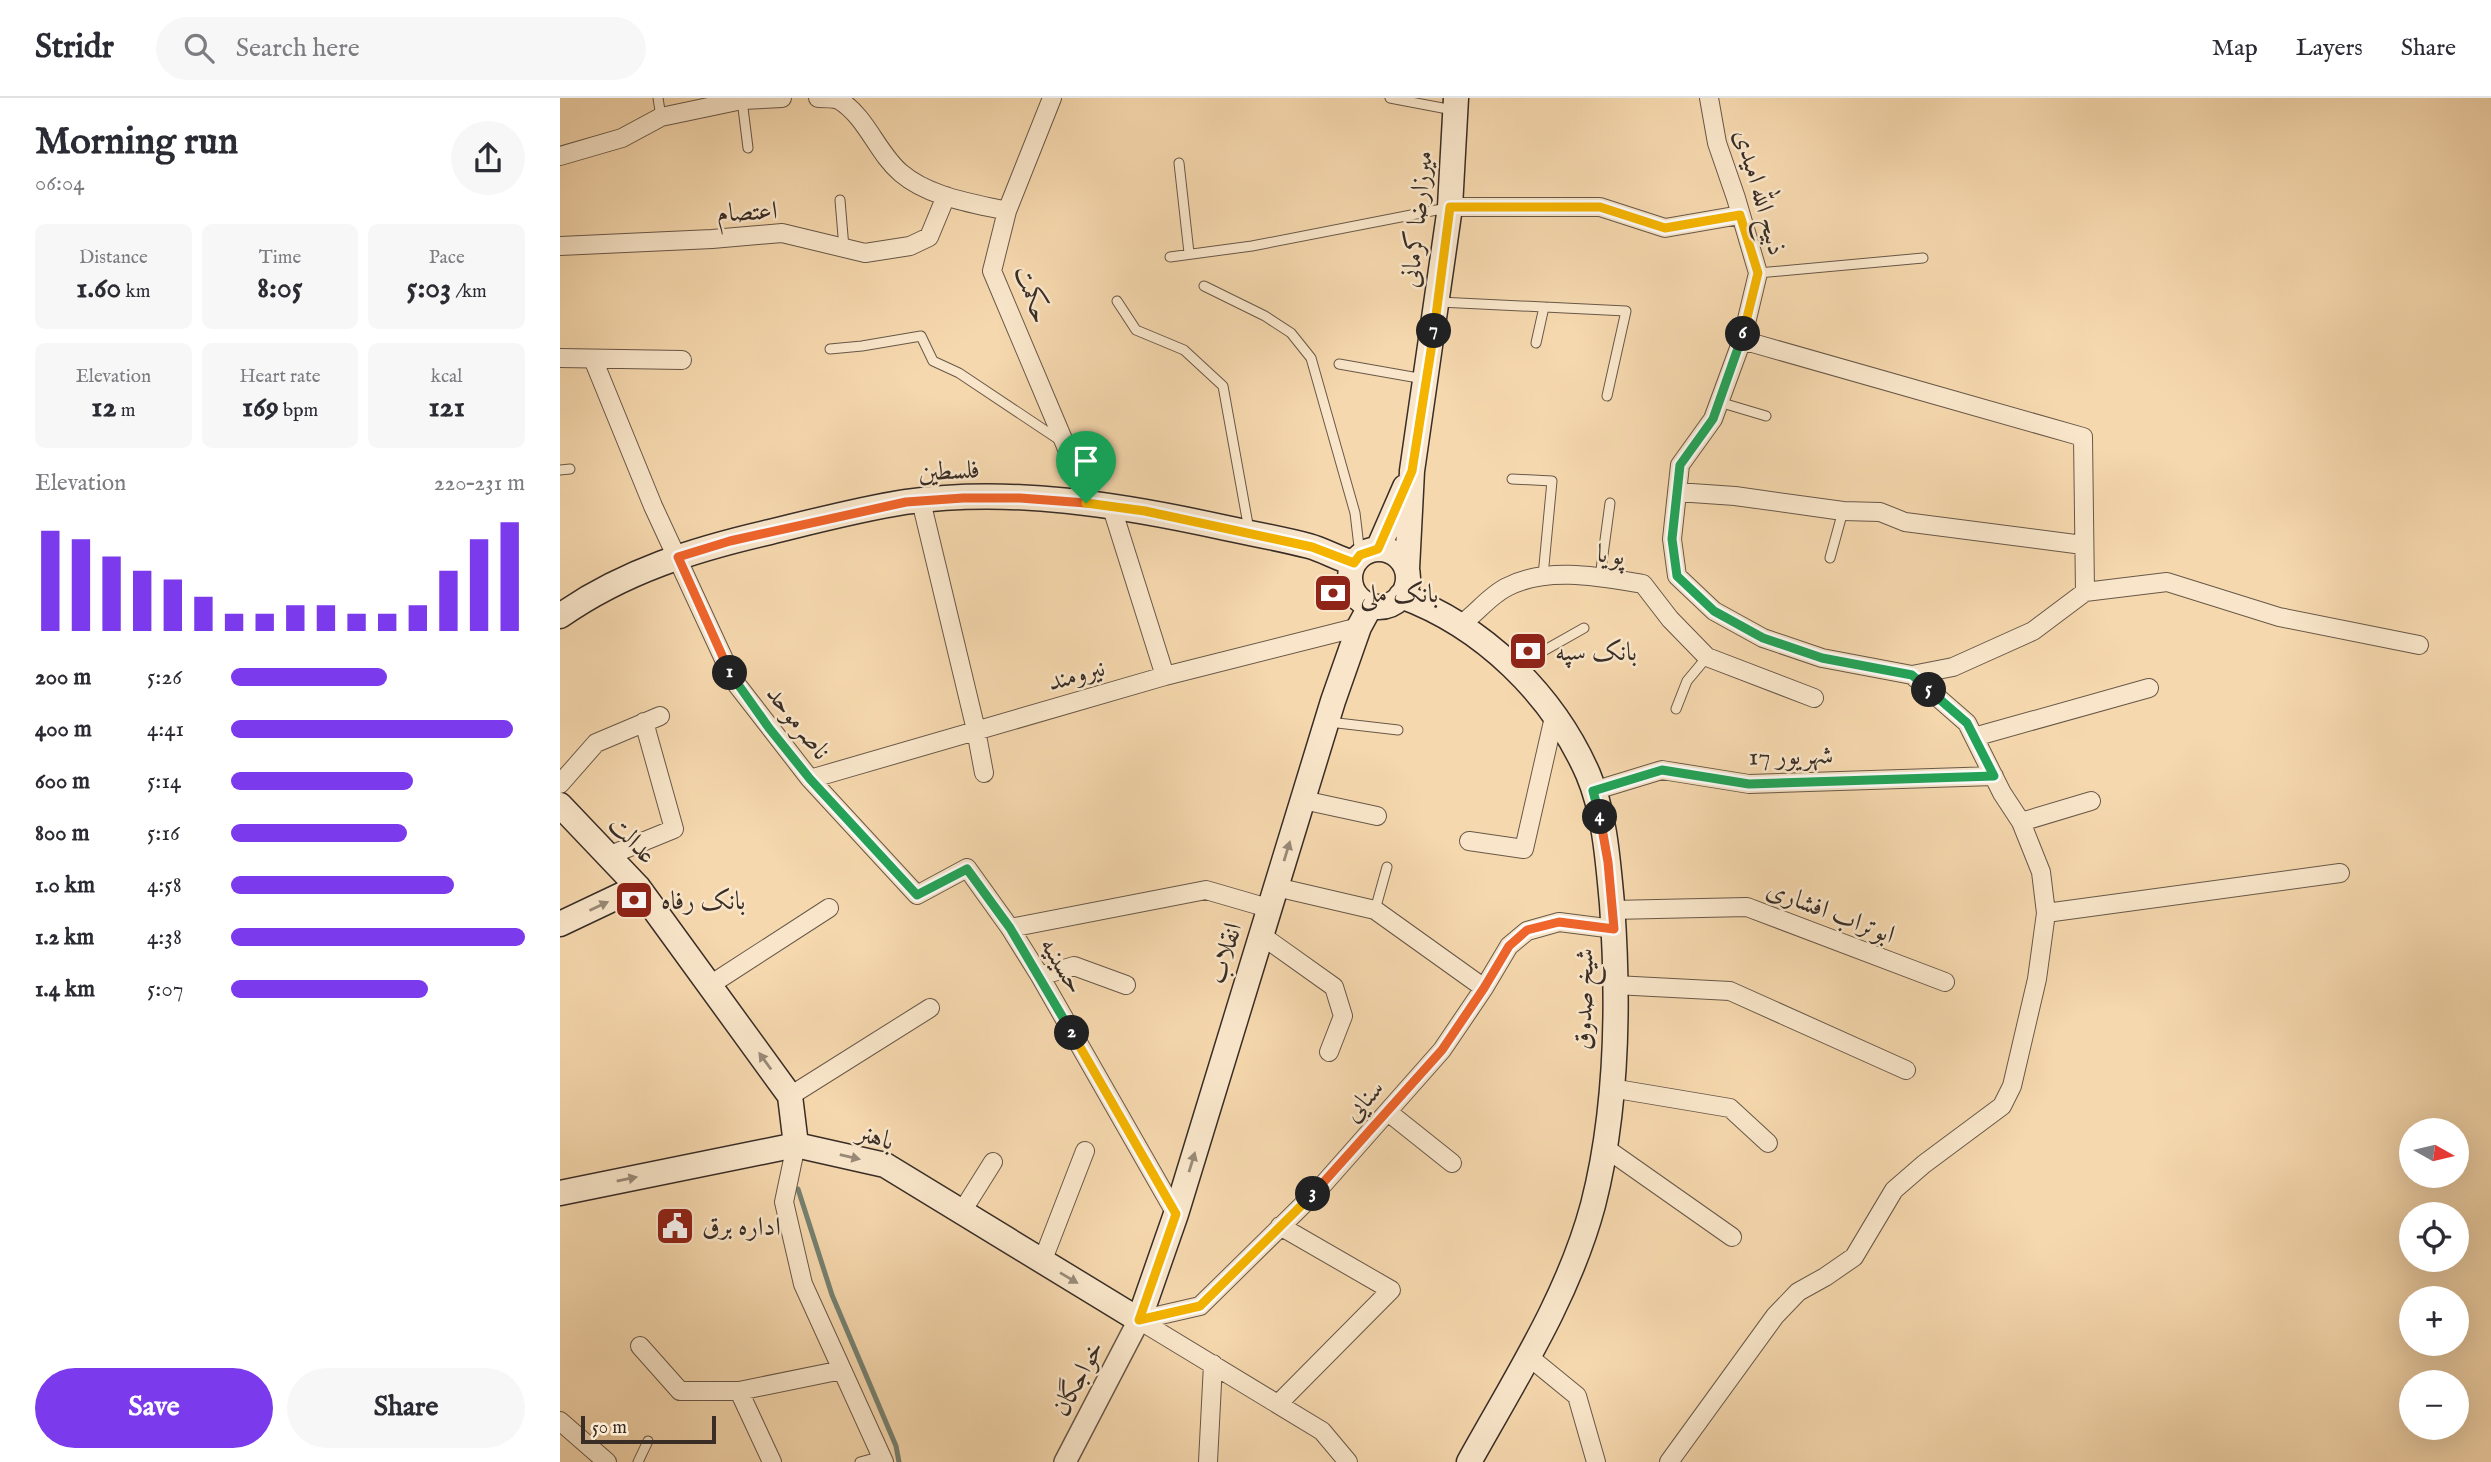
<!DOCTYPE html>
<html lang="en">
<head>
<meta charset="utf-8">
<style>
	body { margin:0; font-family:"IM FELL English",Amiri,serif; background:#f7f7f7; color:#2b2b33; height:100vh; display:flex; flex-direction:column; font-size:26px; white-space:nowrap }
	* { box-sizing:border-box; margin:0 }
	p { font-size:23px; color:#7c7c81 }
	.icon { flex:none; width:38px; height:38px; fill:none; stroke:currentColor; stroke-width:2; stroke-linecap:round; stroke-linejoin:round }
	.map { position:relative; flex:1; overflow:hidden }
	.sheet { display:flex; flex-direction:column; background:#fff; width:560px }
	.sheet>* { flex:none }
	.needle { width:46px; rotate:98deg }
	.fabs { position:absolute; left:1839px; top:1020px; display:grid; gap:14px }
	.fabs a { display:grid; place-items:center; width:70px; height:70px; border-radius:50%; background:#fff; box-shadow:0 7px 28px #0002; font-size:35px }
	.scale { position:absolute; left:21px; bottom:18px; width:135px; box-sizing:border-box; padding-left:7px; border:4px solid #392d26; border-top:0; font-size:19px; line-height:24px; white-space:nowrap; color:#392d26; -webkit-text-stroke:5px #f9e6ca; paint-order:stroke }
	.pin { position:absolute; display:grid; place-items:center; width:60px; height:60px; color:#fff; margin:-72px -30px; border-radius:50% 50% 50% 0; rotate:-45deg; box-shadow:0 0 7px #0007 }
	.pin .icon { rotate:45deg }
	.km { position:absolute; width:35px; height:35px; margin:-18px; border-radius:50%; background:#222; color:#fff; font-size:19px; line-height:35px; text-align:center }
	.round { display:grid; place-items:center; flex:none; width:74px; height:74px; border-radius:37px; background:#f7f7f7 }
	.overview { display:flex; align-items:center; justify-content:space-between; height:119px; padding:0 35px }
	h1 { font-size:38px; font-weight:700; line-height:52px }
	.stats { display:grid; grid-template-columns:repeat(3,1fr); gap:10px; height:119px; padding:7px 35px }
	.stats div { display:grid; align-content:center; border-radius:10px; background:#f7f7f7; text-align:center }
	.stats b { font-size:30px; font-weight:700 }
	.stats small { font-size:19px; font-weight:400 }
	.stats p { font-size:19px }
	.chart { height:196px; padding:14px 35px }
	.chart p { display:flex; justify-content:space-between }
	.chart svg { width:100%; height:126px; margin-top:7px; stroke:#7c3aed; stroke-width:6 }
	.primary-button { display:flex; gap:14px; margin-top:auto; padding:14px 35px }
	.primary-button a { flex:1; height:80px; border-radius:42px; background:#7c3aed; color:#fff; font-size:28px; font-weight:700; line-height:80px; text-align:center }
	.primary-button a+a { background:#f7f7f7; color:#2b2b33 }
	ul { padding:0 35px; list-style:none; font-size:23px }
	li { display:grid; grid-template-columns:112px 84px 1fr; align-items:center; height:52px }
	li i { height:18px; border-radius:9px; background:#7c3aed }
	header { display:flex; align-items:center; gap:42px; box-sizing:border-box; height:98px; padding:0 35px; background:#fff; border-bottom:2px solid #e1e1e2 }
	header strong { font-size:33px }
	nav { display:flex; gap:38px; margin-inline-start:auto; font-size:24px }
	.search { width:490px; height:63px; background:#f7f7f7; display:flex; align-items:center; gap:18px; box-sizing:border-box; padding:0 24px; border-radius:38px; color:#7c7c81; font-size:26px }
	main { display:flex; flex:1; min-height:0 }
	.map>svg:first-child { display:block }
</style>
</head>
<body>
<header>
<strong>Stridr</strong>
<div class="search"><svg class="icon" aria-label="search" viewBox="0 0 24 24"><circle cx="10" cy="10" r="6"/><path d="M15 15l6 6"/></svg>Search here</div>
<nav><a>Map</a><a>Layers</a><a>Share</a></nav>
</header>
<main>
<section class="sheet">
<div class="overview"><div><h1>Morning run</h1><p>06:04</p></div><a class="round"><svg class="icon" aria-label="share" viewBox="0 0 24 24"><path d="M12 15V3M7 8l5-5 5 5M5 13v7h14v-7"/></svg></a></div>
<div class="stats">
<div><p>Distance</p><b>1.60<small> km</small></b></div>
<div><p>Time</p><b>8:05</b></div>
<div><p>Pace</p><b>5:03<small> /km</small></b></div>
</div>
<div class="stats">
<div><p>Elevation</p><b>12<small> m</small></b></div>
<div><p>Heart rate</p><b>169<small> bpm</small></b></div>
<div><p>kcal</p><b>121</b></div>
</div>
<div class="chart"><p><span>Elevation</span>220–231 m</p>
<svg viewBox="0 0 160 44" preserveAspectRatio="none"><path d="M5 44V9M15 44V12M25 44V18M35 44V23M45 44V26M55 44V32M65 44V38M75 44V38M85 44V35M95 44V35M105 44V38M115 44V38M125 44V35M135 44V23M145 44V12M155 44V6"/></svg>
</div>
<ul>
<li><b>200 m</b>5:26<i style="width:53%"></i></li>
<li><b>400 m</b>4:41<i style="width:96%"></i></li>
<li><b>600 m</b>5:14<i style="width:62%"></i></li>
<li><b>800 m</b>5:16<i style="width:60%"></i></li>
<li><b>1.0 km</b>4:58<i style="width:76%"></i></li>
<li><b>1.2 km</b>4:38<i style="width:100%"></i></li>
<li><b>1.4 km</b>5:07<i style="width:67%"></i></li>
</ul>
<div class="primary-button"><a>Save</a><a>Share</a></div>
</section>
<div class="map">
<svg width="1931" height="1364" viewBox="0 0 1931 1364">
	<rect width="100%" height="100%" fill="#f6d8ae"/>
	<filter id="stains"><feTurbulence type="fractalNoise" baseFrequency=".00286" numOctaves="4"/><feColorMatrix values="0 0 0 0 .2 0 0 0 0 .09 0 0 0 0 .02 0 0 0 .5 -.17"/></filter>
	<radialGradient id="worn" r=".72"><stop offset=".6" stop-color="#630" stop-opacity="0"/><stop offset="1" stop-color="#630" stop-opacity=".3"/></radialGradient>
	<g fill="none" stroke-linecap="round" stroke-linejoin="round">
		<!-- stream -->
		<path stroke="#768272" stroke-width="5" d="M238 1091 272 1197 336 1348 339 1364"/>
		<defs>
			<path id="service" d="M98 0 101 19
				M830 0 893 12
				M182 2 188 50
				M619 65 629 155
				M280 102 284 150
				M610 159 692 148 887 110
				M1198 175 1363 160
				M644 188 705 218 731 235 751 260 795 415 800 457
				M557 203 576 232 624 252 663 288 689 432
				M879 204 1066 213 1047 298
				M976 245 984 209
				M270 251 302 248 361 238 373 263 399 275 501 343
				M779 266 864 281
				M1159 304 1206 318
				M0 372 10 371
				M952 381 992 383 983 478
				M1270 460 1283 413
				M1040 479 1050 405
				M955 569 1024 530
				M1116 611 1127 583 1147 559
				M769 624 838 632
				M815 812 827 769
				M78 1364 88 1343
				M300 1364 322 1358"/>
			<path id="minor" d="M258 0C264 0 273 0 279 2 307 19 317 55 341 75 369 99 412 105 447 113
				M492 0 447 113 432 173 505 346 526 405
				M0 58 62 40 101 19 182 2 222 0
				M890 109H1040L1105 130 1180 117
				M0 148 152 141 222 135 305 155 350 148 369 139 386 98
				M1182 242 1523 339 1525 494 1473 533 1393 569 1352 577
				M0 260 122 262
				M33 261 93 408 174 583 250 681 357 797 407 770 450 830 480 878 616 1116
				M1117 394 1175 398 1283 413 1320 414 1345 424 1523 447
				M361 403 416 632 424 675
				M551 407 605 578
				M1525 494 1607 484 1719 519 1859 547
				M900 527C916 516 930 497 947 489 987 468 1041 479 1083 486L1110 521 1147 559 1254 600
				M1414 639 1589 590
				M250 681 605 578 799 529
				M0 686 36 645 100 618
				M1033 693 1102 672 1189 686 1434 678
				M743 702 817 718
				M1461 724 1531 703
				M909 743 964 751 994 619
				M48 758 114 731 84 624
				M716 789 815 812 924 890
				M1052 812 1187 809 1385 884
				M1486 815 1780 775
				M450 830 646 792 708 810
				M701 837 774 889 783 918 769 954
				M480 878 514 868 566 887
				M150 887 269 810
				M1055 887 1170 893 1346 972
				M1051 990 1170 1010 1208 1045
				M230 998 370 910
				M828 1014 892 1065
				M236 1047 224 1104 243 1186 324 1364
				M1044 1049 1172 1139
				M401 1115 433 1064
				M482 1164 525 1053
				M579 1222 640 1208 760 1090 882 952 924 890 949 848 967 833 999 824 1054 831
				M579 1222 762 1333 788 1364
				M80 1248 120 1293H179L282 1272
				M968 1258 1017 1298 1036 1364
				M179 1293 212 1364
				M718 1306 831 1192 720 1128
				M0 1323 47 1364
				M648 1364 653 1266
				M1109 1364 1215 1218 1238 1194 1265 1179 1294 1159 1334 1092 1364 1066 1442 1008 1452 988 1477 881 1486 815 1481 774 1461 724 1442 695 1407 625 1352 577 1262 560 1203 540 1154 513 1117 478 1112 441 1120 367 1153 321 1182 242 1198 175 1176 100 1157 45 1149 0"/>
			<path id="tertiary" d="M505 1364 579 1222"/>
			<path id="secondary" d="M818 451 845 389
				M790 480a29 29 0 1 1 58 0a29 29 0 1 1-58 0Z
				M847 471 852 373 890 109 896 0
				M841 498C923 528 993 596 1028 676 1045 716 1048 764 1052 806 1059 905 1058 1010 1033 1107 1008 1200 955 1281 909 1364
				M0 518C64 473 136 451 210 434 255 423 300 411 345 404 452 389 562 407 666 430 694 436 722 441 749 448 764 452 778 461 794 465
				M0 707 78 789 230 998 236 1047
				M0 826 78 789
				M0 1095 236 1047 325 1067 579 1222 616 1116 773 603 799 529 811 507"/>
		</defs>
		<!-- service casing -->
		<use href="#service" stroke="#685848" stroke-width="11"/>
		<!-- minor casing -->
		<use href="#minor" stroke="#685848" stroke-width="20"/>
		<!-- tertiary casing -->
		<use href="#tertiary" stroke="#685848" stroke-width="24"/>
		<!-- secondary casing -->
		<use href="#secondary" stroke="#392d26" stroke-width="27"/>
		<!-- service -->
		<use href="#service" stroke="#f9e6ca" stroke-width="9"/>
		<!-- minor -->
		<use href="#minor" stroke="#f9e6ca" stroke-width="18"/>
		<!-- tertiary -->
		<use href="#tertiary" stroke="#f9e6ca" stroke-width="21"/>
		<!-- secondary -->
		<use href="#secondary" stroke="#f9e6ca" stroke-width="24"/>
	</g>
	<!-- one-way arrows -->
	<defs><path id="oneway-solid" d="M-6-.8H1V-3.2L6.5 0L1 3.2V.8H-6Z" transform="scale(1.75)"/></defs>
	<g fill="#998a78">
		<use href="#oneway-solid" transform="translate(727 753) rotate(-73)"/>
		<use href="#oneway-solid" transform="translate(39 808) rotate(-25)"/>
		<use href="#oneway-solid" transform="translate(205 963) rotate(-126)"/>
		<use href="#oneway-solid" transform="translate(290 1059) rotate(13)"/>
		<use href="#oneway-solid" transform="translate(632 1064) rotate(-73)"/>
		<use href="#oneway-solid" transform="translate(67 1081) rotate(-11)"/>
		<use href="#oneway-solid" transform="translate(509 1180) rotate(31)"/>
	</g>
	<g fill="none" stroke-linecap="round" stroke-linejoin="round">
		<defs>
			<path id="split-1" d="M170 575 118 459 170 443 346 404 403 400H460L526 405"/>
			<path id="split-2" d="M170 575 209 630 250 681 357 797 407 771 450 830 512 935"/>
			<path id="split-3" d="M512 935 616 1116 579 1222 640 1208 753 1096"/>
			<path id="split-4" d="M753 1096 882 952 924 890 949 848 967 832 999 824 1054 831 1048 764 1040 719"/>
			<path id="split-5" d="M1040 719 1033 693 1102 672 1189 686 1434 678 1407 625 1369 592"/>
			<path id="split-6" d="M1183 236 1153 321 1120 367 1112 441 1117 478 1154 513 1203 540 1262 560 1352 577 1369 592"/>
			<path id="split-7" d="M874 233 890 109H1040L1105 130 1180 117 1198 175 1183 236"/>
			<path id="split-8" d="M526 405 585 413 752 449 794 465 800 457 818 451 852 373 874 233"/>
		</defs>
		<!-- split-1 casing -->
		<use href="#split-1" stroke="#fff" stroke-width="14"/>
		<!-- split-2 casing -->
		<use href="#split-2" stroke="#fff" stroke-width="14"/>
		<!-- split-3 casing -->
		<use href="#split-3" stroke="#fff" stroke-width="14"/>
		<!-- split-4 casing -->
		<use href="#split-4" stroke="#fff" stroke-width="14"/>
		<!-- split-5 casing -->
		<use href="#split-5" stroke="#fff" stroke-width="14"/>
		<!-- split-6 casing -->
		<use href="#split-6" stroke="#fff" stroke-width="14"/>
		<!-- split-7 casing -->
		<use href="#split-7" stroke="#fff" stroke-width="14"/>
		<!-- split-8 casing -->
		<use href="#split-8" stroke="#fff" stroke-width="14"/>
		<!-- split-1 -->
		<use href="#split-1" stroke="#f0652b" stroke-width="9"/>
		<!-- split-2 -->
		<use href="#split-2" stroke="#22a559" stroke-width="9"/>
		<!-- split-3 -->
		<use href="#split-3" stroke="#f5b400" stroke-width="9"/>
		<!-- split-4 -->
		<use href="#split-4" stroke="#f0652b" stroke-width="9"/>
		<!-- split-5 -->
		<use href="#split-5" stroke="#22a559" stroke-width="9"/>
		<!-- split-6 -->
		<use href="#split-6" stroke="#22a559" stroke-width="9"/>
		<!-- split-7 -->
		<use href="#split-7" stroke="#f5b400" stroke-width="9"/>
		<!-- split-8 -->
		<use href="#split-8" stroke="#f5b400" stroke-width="9"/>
	</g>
	<!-- icons -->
	<defs>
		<symbol id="bank-square" viewBox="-11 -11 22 22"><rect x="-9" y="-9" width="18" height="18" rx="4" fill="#8f2418" stroke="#f9e6ca"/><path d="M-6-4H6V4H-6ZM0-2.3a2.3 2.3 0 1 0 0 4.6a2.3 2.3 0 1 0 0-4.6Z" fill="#fff"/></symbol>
		<symbol id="civic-square" viewBox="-11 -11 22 22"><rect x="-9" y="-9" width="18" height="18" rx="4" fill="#8f2418" stroke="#f9e6ca"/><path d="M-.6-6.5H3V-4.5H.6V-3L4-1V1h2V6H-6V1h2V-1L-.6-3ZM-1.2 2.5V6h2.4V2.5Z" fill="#fff"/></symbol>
	</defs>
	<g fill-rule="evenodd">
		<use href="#bank-square" x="751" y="473" width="44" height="44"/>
		<use href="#bank-square" x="946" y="531" width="44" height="44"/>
		<use href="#bank-square" x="52" y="780" width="44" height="44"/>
		<use href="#civic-square" x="93" y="1106" width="44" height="44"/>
	</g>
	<g text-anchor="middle" stroke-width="5" stroke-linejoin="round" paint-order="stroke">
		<!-- street labels -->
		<g font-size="26" fill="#392d26" stroke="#f9e6ca">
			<text transform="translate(1201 94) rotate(74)" y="9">ذبیح الله امیدی</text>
			<text transform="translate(187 113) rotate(-3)" y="9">اعتصام</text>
			<text transform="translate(856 121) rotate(-84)" y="9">میرزارضا کرمانی</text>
			<text transform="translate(473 196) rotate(71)" y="9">حکمت</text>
			<text transform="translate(389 372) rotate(-3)" y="9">فلسطین</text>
			<text transform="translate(1051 456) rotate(6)" y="9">پویا</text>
			<text transform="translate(516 576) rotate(-16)" y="9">نیرومند</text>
			<text transform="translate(239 624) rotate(52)" y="9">ناصرموحد</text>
			<text transform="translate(1231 657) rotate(-1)" y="9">17 شهریور</text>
			<text transform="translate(73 741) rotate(46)" y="9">عدالت</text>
			<text transform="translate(1271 813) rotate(21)" y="9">ابوتراب افشاری</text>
			<text transform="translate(664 855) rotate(-73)" y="9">انقلاب</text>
			<text transform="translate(503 867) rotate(59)" y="9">حسینیه</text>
			<text transform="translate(1023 901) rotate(-89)" y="9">شیخ صدوق</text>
			<text transform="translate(803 1002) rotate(-48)" y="9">سنایی</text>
			<text transform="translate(316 1038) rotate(17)" y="9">باهنر</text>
			<text transform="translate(517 1280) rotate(-62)" y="9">خواجگان</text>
		</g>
		<!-- poi labels -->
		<g font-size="26" fill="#392d26" stroke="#f9e6ca" text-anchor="start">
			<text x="800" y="504">بانک ملی</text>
			<text x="995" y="562">بانک سپه</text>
			<text x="101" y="811">بانک رفاه</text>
			<text x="142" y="1137">اداره برق</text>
		</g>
	</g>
	<rect width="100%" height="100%" filter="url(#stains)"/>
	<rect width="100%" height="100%" fill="url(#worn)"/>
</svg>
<div class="fabs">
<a><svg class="needle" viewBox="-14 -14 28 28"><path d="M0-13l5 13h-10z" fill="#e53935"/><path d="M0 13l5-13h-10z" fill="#7c7c81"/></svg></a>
<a><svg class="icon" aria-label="locate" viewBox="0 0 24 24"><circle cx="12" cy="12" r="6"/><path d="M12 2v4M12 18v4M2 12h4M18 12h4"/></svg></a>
<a>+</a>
<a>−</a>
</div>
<div class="scale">50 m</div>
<div class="pin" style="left:526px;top:405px;background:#1e9e55"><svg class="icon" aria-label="arrive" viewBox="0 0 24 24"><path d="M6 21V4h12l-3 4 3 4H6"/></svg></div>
<b class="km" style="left:170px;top:575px">1</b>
<b class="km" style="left:512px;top:935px">2</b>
<b class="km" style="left:753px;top:1096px">3</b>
<b class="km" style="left:1040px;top:719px">4</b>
<b class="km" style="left:1369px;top:592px">5</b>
<b class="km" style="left:1183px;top:236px">6</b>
<b class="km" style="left:874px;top:233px">7</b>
</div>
</main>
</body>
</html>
